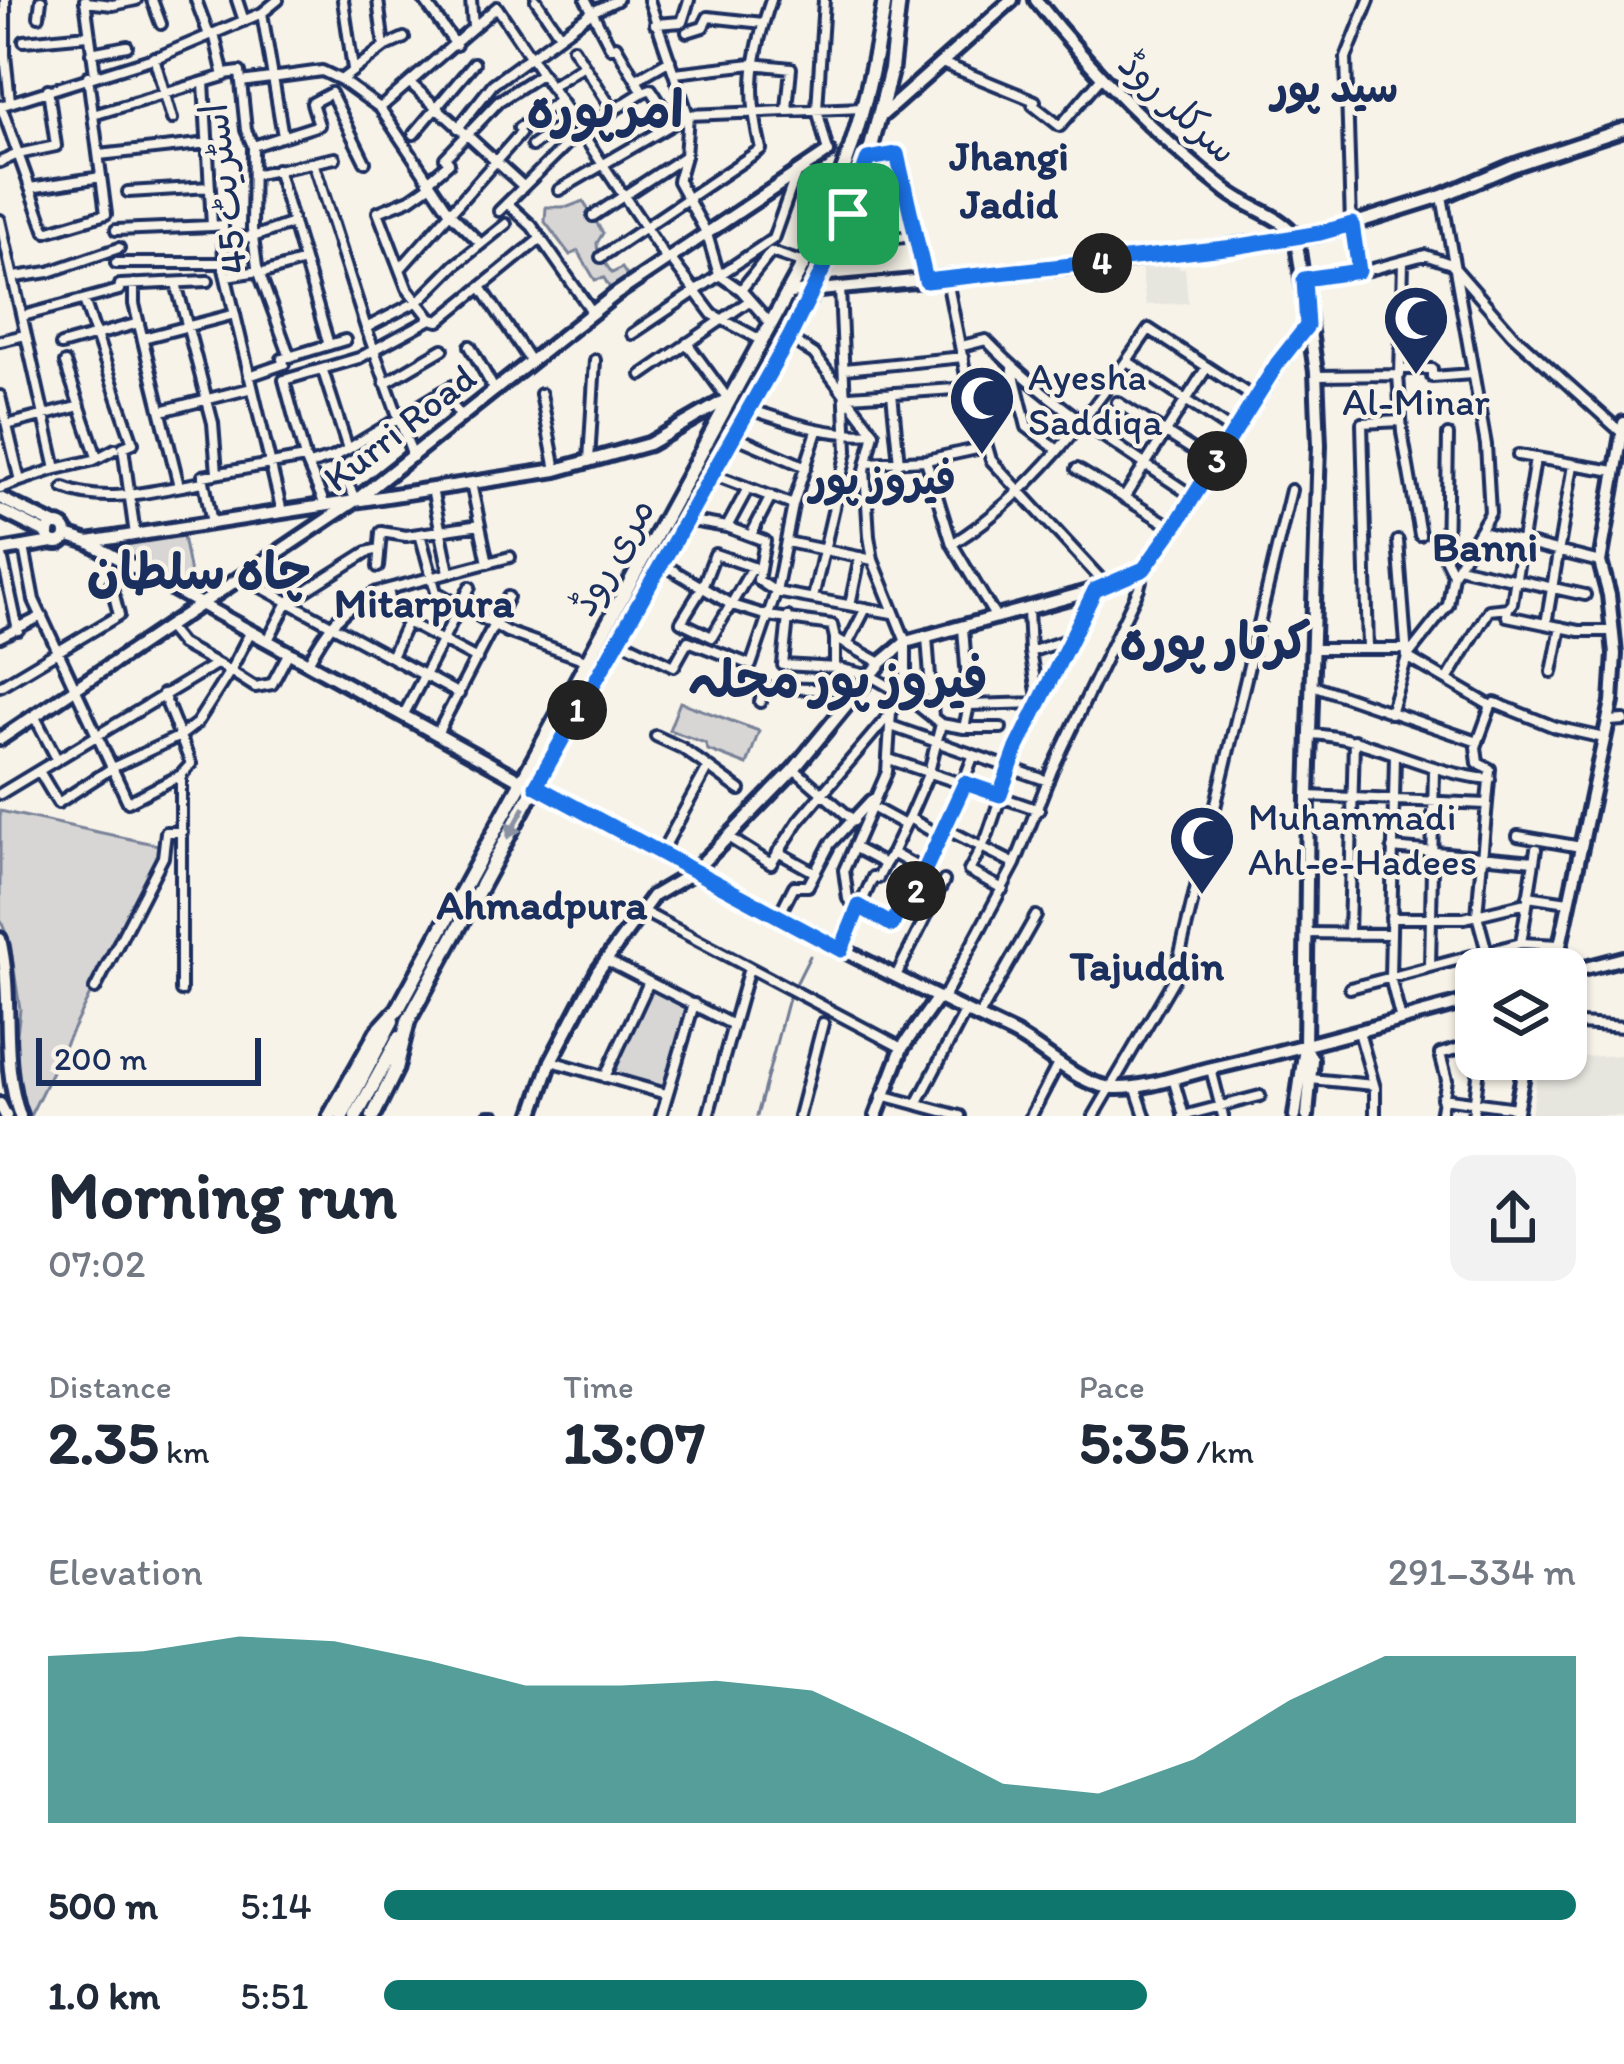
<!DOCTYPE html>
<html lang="en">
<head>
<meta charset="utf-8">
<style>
	body { margin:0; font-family:Itim,"Playpen Sans Arabic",sans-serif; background:#f2f2f3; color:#1f2937; height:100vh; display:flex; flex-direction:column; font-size:45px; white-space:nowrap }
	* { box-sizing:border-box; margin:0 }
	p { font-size:39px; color:#747a83 }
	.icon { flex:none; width:66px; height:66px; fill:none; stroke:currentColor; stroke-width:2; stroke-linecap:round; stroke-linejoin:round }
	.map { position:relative; height:1116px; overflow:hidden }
	.drawer { display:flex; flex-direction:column; background:#fff; flex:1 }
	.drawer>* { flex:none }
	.fabs { position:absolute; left:1455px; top:948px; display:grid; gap:24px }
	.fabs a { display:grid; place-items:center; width:132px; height:132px; border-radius:24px; background:#fff; box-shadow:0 3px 9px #0004; font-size:60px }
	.scale { position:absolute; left:36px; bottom:30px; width:225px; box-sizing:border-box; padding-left:12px; border:6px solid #1b2f5e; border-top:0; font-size:33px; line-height:42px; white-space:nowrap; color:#1b2f5e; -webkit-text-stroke:9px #f7f3e8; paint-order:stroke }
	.pin { position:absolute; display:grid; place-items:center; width:102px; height:102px; color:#fff; margin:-51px; border-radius:24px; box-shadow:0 6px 18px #0006 }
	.km { position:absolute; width:60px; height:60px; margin:-30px; border-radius:50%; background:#222; color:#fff; font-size:33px; line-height:60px; text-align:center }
	.round { display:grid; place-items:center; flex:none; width:126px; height:126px; border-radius:24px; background:#f2f2f3 }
	.head { display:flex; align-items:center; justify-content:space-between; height:204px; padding:0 48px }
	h1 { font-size:66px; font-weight:800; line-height:90px }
	.figures { display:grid; grid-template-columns:repeat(3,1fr); gap:18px; height:204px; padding:12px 48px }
	.figures div { display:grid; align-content:center }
	.figures b { font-size:60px; font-weight:800 }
	.figures small { font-size:33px; font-weight:400 }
	.figures p { font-size:33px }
	.chart { height:336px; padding:24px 48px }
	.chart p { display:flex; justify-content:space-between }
	.chart svg { width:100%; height:216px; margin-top:12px; fill:#0f766e; opacity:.7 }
	ul { padding:0 48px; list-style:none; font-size:39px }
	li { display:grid; grid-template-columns:192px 144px 1fr; align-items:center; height:90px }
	li i { height:30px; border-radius:15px; background:#0f766e }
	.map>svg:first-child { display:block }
</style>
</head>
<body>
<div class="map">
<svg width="1624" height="1116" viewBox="0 0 1624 1116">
	<rect width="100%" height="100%" fill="#f7f3e8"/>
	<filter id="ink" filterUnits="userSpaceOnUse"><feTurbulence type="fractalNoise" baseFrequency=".00833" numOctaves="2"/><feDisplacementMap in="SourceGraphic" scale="24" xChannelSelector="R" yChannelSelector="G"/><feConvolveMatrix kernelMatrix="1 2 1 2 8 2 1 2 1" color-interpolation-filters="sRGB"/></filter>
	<g filter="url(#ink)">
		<!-- built -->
		<path fill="#e6e5de" d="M1177 254 1179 268H1185L1188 303 1146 305 1140 258Z
			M1624 1055V1116H1531L1540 1059Z"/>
		<!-- green -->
		<path fill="#d7d6d4" stroke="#798299" stroke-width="3" d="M583 201 603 233 597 243 598 253 612 273 622 268 630 280 612 292 604 278 595 280 578 251 570 255 545 222 546 207H568Z
			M182 531 193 590 111 547 108 542Z
			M680 702 759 731 747 765 708 750 705 743 669 730Z
			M0 811 163 846 30 1116 21 1097 14 1060 20 1009 10 943 0 919Z
			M649 982 694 1004 666 1094 606 1077Z"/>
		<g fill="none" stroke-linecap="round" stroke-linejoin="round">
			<!-- stream -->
			<path stroke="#727c95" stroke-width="3" d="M757 1116 787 1002 810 956"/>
			<defs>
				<path id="street" d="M5 0V55L10 101
					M85 0 95 74
					M152 0 161 24
					M196 0 209 35
					M237 0 244 21
					M343 0 353 69
					M378 0 384 47
					M424 0 456 45
					M471 0 473 27
					M536 0 560 35
					M586 0 611 48 616 46 643 92
					M824 0 817 109 828 152
					M85 2 113 5 136 0
					M262 13 283 136
					M39 16 41 0
					M655 24 682 22 689 0
					M687 32 703 27 708 17 763 23
					M24 41 88 35
					M573 48 613 110
					M91 53 127 46
					M154 57 172 119
					M942 63 1035 101
					M675 73 752 64 791 68 787 109
					M224 74 240 72 241 82 322 71 341 80 380 108 451 214 481 244
					M88 76 93 115 224 76 214 33
					M637 79 670 60
					M341 80 384 47 404 38
					M241 82 246 130 253 146 252 229 257 267 290 357
					M411 84 523 186
					M550 87 584 65
					M643 92 651 89 673 123
					M1033 105 1060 126 1102 77
					M0 106 160 56 262 13 278 0
					M1 106 46 232 106 214 93 115
					M380 108 497 7 667 260
					M458 128 493 84 592 12 617 0
					M519 128 559 101
					M414 134 474 63
					M253 146 319 125 312 103 331 93 365 162
					M532 146 570 119
					M99 155 209 143
					M868 159 898 154 925 280
					M0 162 18 154 56 146 48 89
					M314 165 366 328 413 457
					M277 169 329 345
					M253 175 335 158
					M428 181 449 163 445 158 499 101 541 74
					M430 185 410 199 378 212 407 288 431 319
					M30 188 101 177
					M559 190 688 115 649 0
					M128 192 210 187
					M1442 196 1486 445 1490 513 1453 574 1448 605 1407 657 1491 706 1476 747 1478 763 1490 769 1477 915 1487 952
					M507 203 532 226 593 313
					M499 211 579 132 643 92
					M593 216 685 156
					M0 220 56 469 20 481
					M212 226 223 225 224 269 282 512
					M116 230 212 226 204 82
					M842 231 863 241 915 236
					M223 238 253 237 293 223
					M771 252 804 263
					M601 257 761 149C747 92 752 55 771 0
					M670 258 712 314 763 341
					M116 263H224
					M400 269 520 134
					M1359 271 1351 224 1346 58 1369 0
					M260 274 304 261
					M226 276 259 271
					M15 277 49 272 119 248
					M1304 279 1369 270 1425 255 1451 264 1512 334 1621 432
					M947 280 965 371 991 460 1106 585
					M176 283 213 423 217 473
					M134 284V304L179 486
					M481 287 531 362
					M741 290 771 252
					M84 300 133 443 123 447 135 535
					M23 316 119 290 120 285 208 281
					M770 323 741 290 719 275 707 234 678 181 685 156 688 115 863 108
					M366 328 420 300 455 265 506 224
					M632 334 773 239 796 174
					M143 338 235 314
					M789 338 814 354 874 433 865 470 869 536 873 560 906 642V696L891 712 887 772 844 870 848 899 892 925 907 894 913 896 942 837
					M0 341 25 335
					M687 343 728 399
					M61 345 139 323
					M470 346 495 391
					M962 346 986 340C1046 403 1122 448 1194 497
					M1127 361 1235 433
					M65 363 97 457
					M1012 367 1027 427 1058 450
					M845 369 963 357
					M1402 369H1432V377L1472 374
					M323 371 348 449 334 457 356 500
					M642 375 749 301
					M1398 375 1402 432 1420 535
					M249 376 284 364 282 359 345 340
					M1316 376 1400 375 1403 262
					M385 383 443 349
					M443 392 461 417
					M892 393 899 463
					M541 394 556 470
					M0 396 20 481 0 488
					M850 396 970 388
					M1117 402 1215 464
					M749 409C790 422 829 437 873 433
					M161 411 252 388
					M7 425 80 406
					M1448 435 1446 560 1453 574
					M734 436 806 467
					M348 449 452 386
					M1518 455 1614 471
					M926 460 952 544 996 618
					M589 461 595 360
					M867 463 926 460 986 447
					M309 465 334 457
					M56 469 94 460 115 449
					M1077 469 1174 528
					M712 474 793 505
					M471 483 488 563
					M64 488C107 506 159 489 204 482
					M432 489 449 572
					M1124 498 1207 367
					M325 505 305 458 284 380 359 358 431 319 439 321 541 238
					M686 520 727 527 765 541 758 580 776 592 892 613
					M212 523 203 476 305 458
					M727 527 748 488
					M1481 532 1600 562
					M420 534 436 592 507 632 586 660
					M751 535 771 496
					M787 542 873 560
					M952 544C1036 492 1093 409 1149 329L1256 399
					M24 547 34 600 128 802 181 775
					M1 551 18 630
					M715 554 753 567 712 637 681 622 702 588Z
					M661 563 732 605 768 616 832 625 835 638 881 663
					M378 567 381 532 406 536 480 525
					M1458 567 1585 595
					M247 574 257 585 459 694
					M388 590 392 607 403 620 477 659
					M813 598 847 451 840 288
					M850 605 860 557
					M1508 608 1507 616 1579 631H1612
					M788 617 783 665 837 668 871 676 906 696 941 724 964 728 969 705 1039 703 1030 652 1028 610
					M1546 624 1573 465
					M963 628 969 705
					M251 631 230 671 255 687 272 684 289 652
					M0 637 42 616
					M927 637 933 717
					M835 638V668
					M618 639 674 666 688 641 751 665 776 592 793 505 817 431
					M268 640 288 602 367 552 379 549
					M847 645 866 608
					M1313 649H1407
					M1368 649 1362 423 1401 421
					M1030 652 1069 639
					M391 657 407 622
					M308 663C326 629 341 608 377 592L510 557
					M1552 672 1561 627
					M1447 680 1489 610 1508 608 1512 603 1535 459
					M1312 685 1478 742
					M0 686 119 615 111 583
					M163 694 191 764 181 775V991
					M760 702 764 688 858 690
					M1491 706 1495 703 1555 727 1604 738
					M1390 713 1407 657 1398 541
					M403 716 470 587
					M35 717 57 759
					M1609 721 1624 720
					M891 726 1048 781
					M966 728H1001
					M437 734 508 597
					M1310 734C1373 737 1427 774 1490 779
					M656 736 682 748 740 790
					M1395 755 1390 977 1401 1020
					M889 759 1039 810
					M794 769 854 821
					M39 771 58 803 112 768 180 736 197 723 230 671 181 644 168 628
					M0 794 216 664
					M1308 796 1486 804
					M872 807 905 825 909 818 942 837 973 757
					M909 818 929 772 941 724
					M946 829 1015 864
					M1518 836 1581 847
					M728 837 771 864 798 822 890 714
					M855 848 885 864 892 853 925 871
					M1392 848 1534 861
					M778 852 814 872
					M661 853 708 767
					M892 853 905 825
					M1003 889 969 871 987 837 1017 749 1094 591
					M1528 896 1568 902
					M642 911 902 1048
					M778 917 794 886H808L830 844 871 800
					M1391 918H1464L1526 903
					M1307 933 1391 934
					M1349 934 1354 740
					M1521 943 1536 849
					M841 949 873 877 878 878 885 864
					M1471 957 1476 975
					M606 960 733 1025 708 1116
					M1430 966 1434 769
					M896 976 944 881
					M1350 988 1521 943 1559 945
					M95 989 163 857 166 832H182
					M938 999 946 993 1015 864 1052 770 1139 588 1144 569
					M978 1018 1036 916
					M1566 1023 1624 1027
					M733 1025 749 968
					M1359 1032 1375 1088V1116
					M551 1061 666 1094
					M1211 1069 1223 1116
					M605 1077 649 982
					M1173 1078 1184 1116
					M1310 1079 1374 1085
					M1135 1086 1145 1116
					M882 1095 960 1116
					M1442 1098 1516 1108
					M917 1104 965 1012
					M488 1116H495
					M661 1116 694 1004
					M799 1116 823 1023
					M1031 1116 1058 1064
					M1094 1116 1174 979 1291 490
					M1183 1116 1260 1096
					M1440 1116 1447 1080 1440 1054 1476 1043 1468 1001
					M1473 1116 1480 1060"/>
				<path id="secondary" d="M1036 0C1092 71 1156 136 1227 191 1248 208 1281 215 1296 237
					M879 118 1012 0
					M788 293 1114 262 1320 234 1442 196 1512 166 1624 129
					M0 498 55 525
					M0 510 48 534
					M48 534a9 9 0 1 1 18 0a9 9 0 1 1-18 0Z
					M66 535 88 542 520 780
					M88 542 556 470 649 444 729 398
					M0 551 52 542
					M0 739 356 500 616 294 828 152
					M536 786C693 871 849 957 1012 1033 1043 1048 1079 1087 1115 1088 1147 1089 1182 1075 1213 1068 1301 1048 1388 1023 1476 999
					M0 939C14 998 0 1061 20 1116
					M1555 969 1612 702 1615 654 1609 595 1600 562 1624 423
					M1566 973 1624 958
					M1305 1047 1312 1059 1307 1116
					M0 1104 6 1116
					M532 1116 551 1061 598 971 653 896 692 873 735 830 794 769 881 663 906 642 1095 590 1144 569 1177 523 1278 364 1307 326
					M876 1116 902 1048 936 1000
					M1295 1116 1305 1047 1308 796 1319 445 1316 372 1296 237
					M1515 1116 1526 1059"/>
				<path id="primary" d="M330 1116 377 1032 398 1009 804 263C848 171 869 102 885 0
					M342 1116 392 1021
					M356 1116 399 1038
					M373 1116 396 1069 408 1021 583 698 814 290 856 197 870 151 891 69 899 0"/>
			</defs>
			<!-- street casing -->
			<use href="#street" stroke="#1b2f5e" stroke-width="16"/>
			<!-- secondary casing -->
			<use href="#secondary" stroke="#1b2f5e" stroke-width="20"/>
			<!-- primary casing -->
			<use href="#primary" stroke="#1b2f5e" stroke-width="21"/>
			<!-- street -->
			<use href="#street" stroke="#f7f3e8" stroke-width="8"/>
			<!-- secondary -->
			<use href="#secondary" stroke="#f7f3e8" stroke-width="10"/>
			<!-- primary -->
			<use href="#primary" stroke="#f7f3e8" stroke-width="12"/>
		</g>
		<!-- one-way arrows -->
		<defs><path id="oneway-solid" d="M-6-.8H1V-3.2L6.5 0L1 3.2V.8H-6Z" transform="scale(3)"/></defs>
		<use fill="#8991a3" href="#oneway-solid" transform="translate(516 823) rotate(119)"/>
	</g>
	<g fill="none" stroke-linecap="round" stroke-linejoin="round" filter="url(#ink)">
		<defs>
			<path id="route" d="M897 154 926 281 1234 247 1320 233 1352 224 1359 271 1304 279 1307 326 1277 364 1177 523 1144 569 1095 590 1017 748 1000 795 965 783 915 891 913 896 907 894 892 925 859 906 841 950 536 786 789 338 842 231 868 159Z"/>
		</defs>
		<!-- route casing -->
		<use href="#route" stroke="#fff" stroke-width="24"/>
		<!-- route -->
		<use href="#route" stroke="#1a73e8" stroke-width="15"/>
	</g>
	<!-- icons -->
	<defs>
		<symbol id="mosque-pin" viewBox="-11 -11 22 30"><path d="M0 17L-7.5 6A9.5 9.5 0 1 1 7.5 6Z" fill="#1b2f5e" stroke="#f7f3e8"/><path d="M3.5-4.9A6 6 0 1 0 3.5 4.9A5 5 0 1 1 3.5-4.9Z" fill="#fff"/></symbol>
	</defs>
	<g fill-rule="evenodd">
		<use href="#mosque-pin" x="1378" y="280" width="76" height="104"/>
		<use href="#mosque-pin" x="944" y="360" width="76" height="104"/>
		<use href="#mosque-pin" x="1164" y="800" width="76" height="104"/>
	</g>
	<g text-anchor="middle" stroke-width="9" stroke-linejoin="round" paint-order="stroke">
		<!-- street labels -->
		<g font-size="39" fill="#1b2f5e" stroke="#f7f3e8">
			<text transform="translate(1179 106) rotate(43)" y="14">سرکلر روڈ</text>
			<text transform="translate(223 189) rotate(-97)" y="14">اسٹریٹ 45</text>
			<text transform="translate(399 427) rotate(-38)" y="14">Kurri Road</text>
			<text transform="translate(611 556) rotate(-60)" y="14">مری روڈ</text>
		</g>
		<!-- poi labels -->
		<g font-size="39" fill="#1b2f5e" stroke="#f7f3e8" text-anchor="start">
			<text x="1028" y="390">Ayesha<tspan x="1028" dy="45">Saddiqa</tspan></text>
			<text x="1416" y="415" text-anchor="middle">Al-Minar</text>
			<text x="1248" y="830">Muhammadi<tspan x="1248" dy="45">Ahl-e-Hadees</tspan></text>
		</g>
		<!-- neighbourhood labels -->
		<g font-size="42" font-weight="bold" fill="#1b2f5e" stroke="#f7f3e8">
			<text x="1335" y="102">سید پور</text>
			<text x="1009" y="170">Jhangi<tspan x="1009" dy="48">Jadid</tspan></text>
			<text x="883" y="494">فیروز پور</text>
			<text x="1485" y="561">Banni</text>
			<text x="424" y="617">Mitarpura</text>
			<text x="542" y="919">Ahmadpura</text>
			<text x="1147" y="980">Tajuddin</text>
		</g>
		<!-- district labels -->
		<g font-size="51" font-weight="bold" fill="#1b2f5e" stroke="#f7f3e8">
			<text x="605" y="127">امرپورہ</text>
			<text x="199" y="589">چاہ سلطان</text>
			<text x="1215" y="659">کرتار پورہ</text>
			<text x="838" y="697">فیروز پور محلہ</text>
		</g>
	</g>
</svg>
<div class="fabs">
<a><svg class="icon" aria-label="layers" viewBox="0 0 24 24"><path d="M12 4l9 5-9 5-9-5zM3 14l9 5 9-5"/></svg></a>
</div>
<div class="scale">200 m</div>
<div class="pin" style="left:848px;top:214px;background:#1e9e55"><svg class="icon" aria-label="arrive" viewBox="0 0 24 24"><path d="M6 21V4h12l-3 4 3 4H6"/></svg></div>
<b class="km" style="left:577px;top:710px">1</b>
<b class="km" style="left:916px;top:891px">2</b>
<b class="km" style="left:1217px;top:461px">3</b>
<b class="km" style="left:1102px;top:263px">4</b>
</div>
<section class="drawer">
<div class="head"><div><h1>Morning run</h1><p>07:02</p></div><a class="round"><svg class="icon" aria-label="share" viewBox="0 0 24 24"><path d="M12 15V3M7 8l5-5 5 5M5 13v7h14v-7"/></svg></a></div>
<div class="figures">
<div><p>Distance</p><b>2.35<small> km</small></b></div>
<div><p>Time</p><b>13:07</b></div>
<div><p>Pace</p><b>5:35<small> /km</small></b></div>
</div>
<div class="chart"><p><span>Elevation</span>291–334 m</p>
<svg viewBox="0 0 160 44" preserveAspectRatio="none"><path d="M0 44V10L10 9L20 6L30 7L40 11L50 16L60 16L70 15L80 17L90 26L100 36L110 38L120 31L130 19L140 10L150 10L160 10V44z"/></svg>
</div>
<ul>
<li><b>500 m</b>5:14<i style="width:100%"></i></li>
<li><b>1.0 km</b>5:51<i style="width:64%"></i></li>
</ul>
</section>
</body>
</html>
